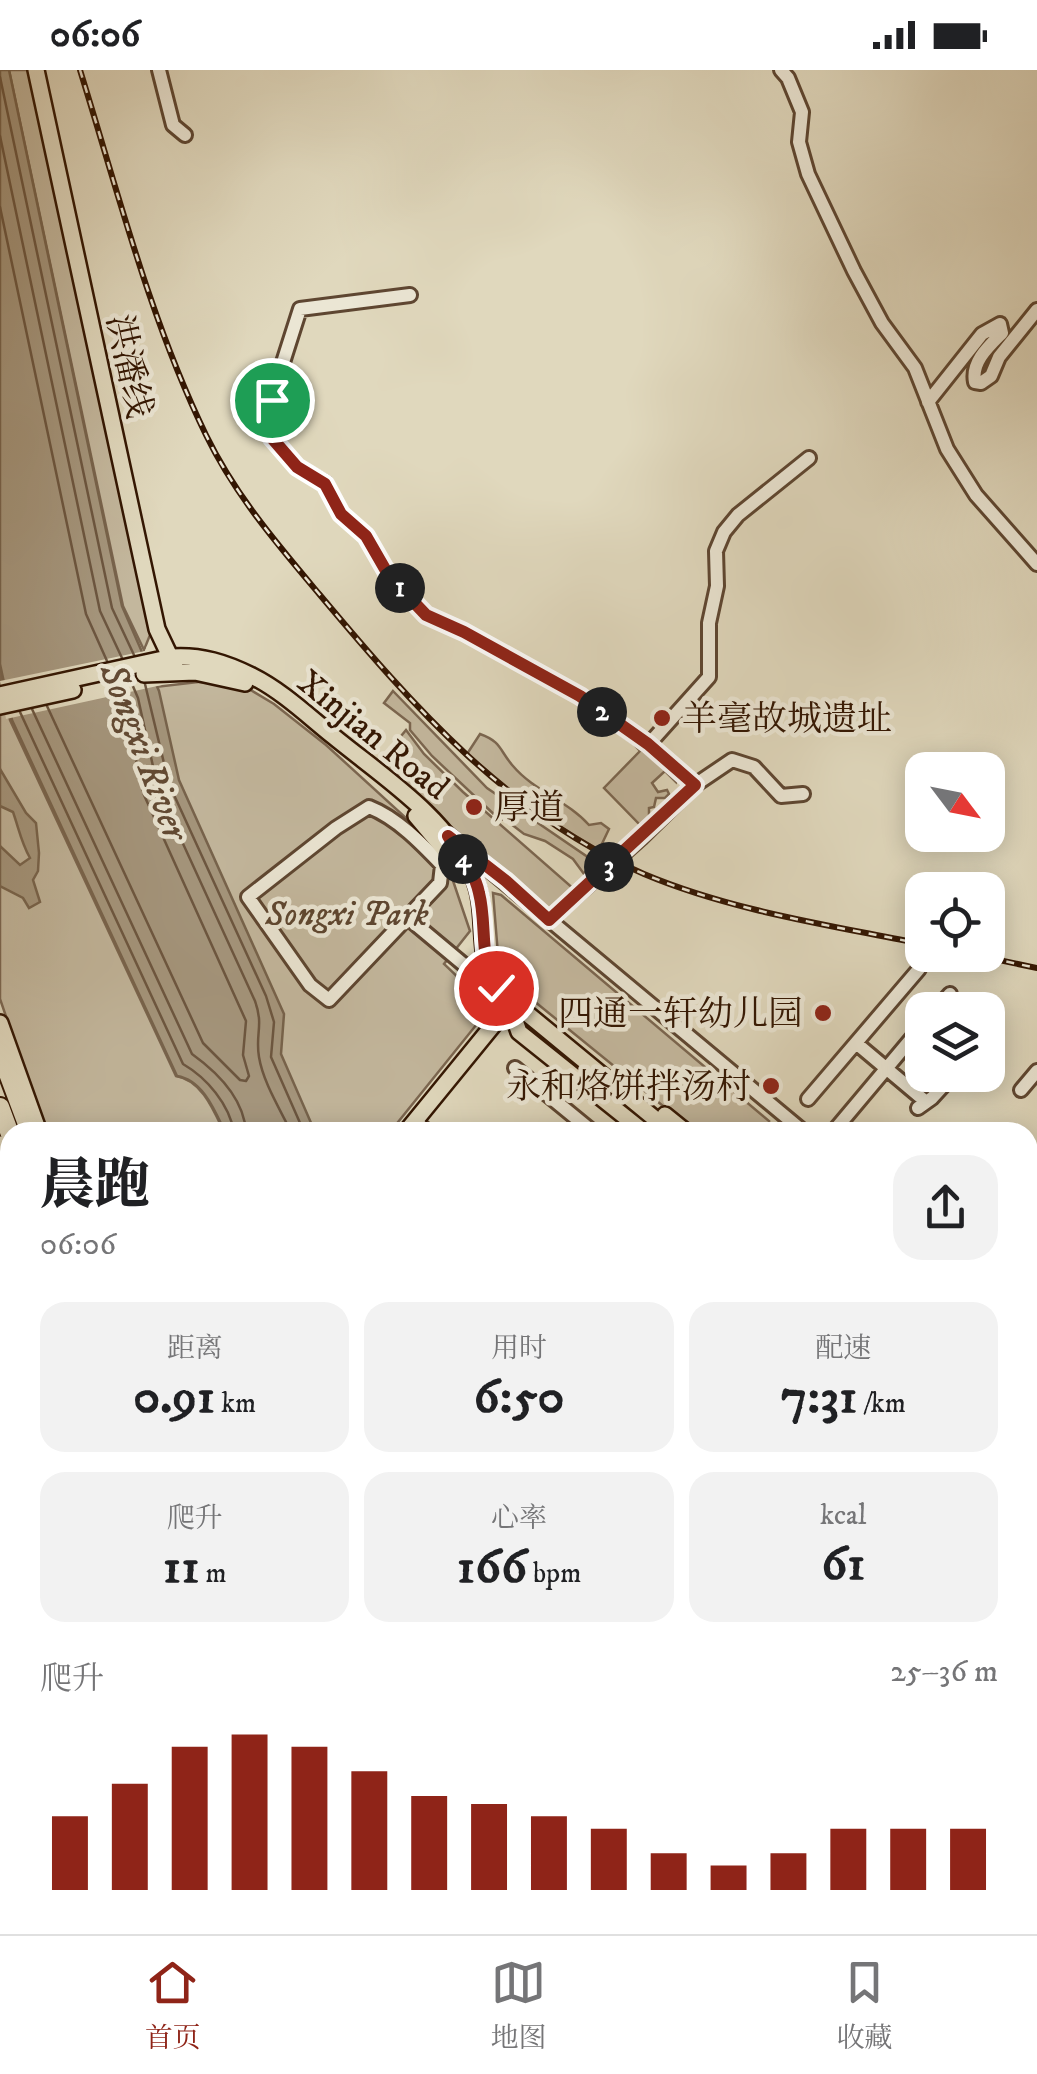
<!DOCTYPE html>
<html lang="zh">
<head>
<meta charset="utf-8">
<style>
	body { margin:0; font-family:"IM FELL DW Pica","Noto Serif SC",serif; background:#f2f2f2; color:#202124; height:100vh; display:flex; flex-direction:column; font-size:38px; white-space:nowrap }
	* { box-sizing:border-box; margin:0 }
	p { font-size:32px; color:#757577 }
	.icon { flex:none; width:55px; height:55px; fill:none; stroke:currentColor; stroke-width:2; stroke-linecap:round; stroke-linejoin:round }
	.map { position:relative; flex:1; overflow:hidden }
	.details { position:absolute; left:0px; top:1052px; width:1038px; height:812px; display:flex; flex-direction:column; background:#fff; border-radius:30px 30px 0 0; box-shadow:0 5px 25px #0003 }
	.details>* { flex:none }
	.needle { width:65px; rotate:122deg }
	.controls { position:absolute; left:905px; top:682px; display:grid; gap:20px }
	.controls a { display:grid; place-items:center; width:100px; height:100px; border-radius:20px; background:#fff; box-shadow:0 5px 25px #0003; font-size:50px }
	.pin { position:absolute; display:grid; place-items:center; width:85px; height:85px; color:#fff; margin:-42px; border:5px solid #fff; border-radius:50%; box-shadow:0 2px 10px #0007 }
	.km { position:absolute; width:50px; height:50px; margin:-25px; border-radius:50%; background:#222; color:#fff; font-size:28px; line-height:50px; text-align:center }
	.round { display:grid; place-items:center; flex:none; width:105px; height:105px; border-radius:30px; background:#f2f2f2 }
	.headline { display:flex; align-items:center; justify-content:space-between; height:170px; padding:0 40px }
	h1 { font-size:55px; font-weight:800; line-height:75px }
	.metrics { display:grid; grid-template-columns:repeat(3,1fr); gap:15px; height:170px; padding:10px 40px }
	.metrics div { display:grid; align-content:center; border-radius:25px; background:#f2f2f2; text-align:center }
	.metrics b { font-size:50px; font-weight:800 }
	.metrics small { font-size:28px; font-weight:400 }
	.metrics p { font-size:28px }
	.chart { height:280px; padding:20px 40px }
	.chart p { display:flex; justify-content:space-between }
	.chart svg { width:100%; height:180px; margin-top:10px; stroke:#8f2418; stroke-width:6 }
	.status { display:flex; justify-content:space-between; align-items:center; height:70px; padding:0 50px; background:#fff; direction:ltr }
	.status svg { height:28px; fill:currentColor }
	.dock { display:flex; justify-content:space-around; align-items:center; height:140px; border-top:2px solid #e0e0e0; background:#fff; font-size:28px; color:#757577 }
	.dock a { display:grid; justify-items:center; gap:5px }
	.dock .current { color:#8f2418 }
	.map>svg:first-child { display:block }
</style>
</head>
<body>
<div class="status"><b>06:06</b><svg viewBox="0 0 49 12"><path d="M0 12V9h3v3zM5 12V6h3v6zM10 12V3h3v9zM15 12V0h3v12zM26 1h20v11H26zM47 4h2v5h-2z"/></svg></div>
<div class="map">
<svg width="1037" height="1864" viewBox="0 0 1037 1864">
	<rect width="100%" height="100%" fill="#e0d8bd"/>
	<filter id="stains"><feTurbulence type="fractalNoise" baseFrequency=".002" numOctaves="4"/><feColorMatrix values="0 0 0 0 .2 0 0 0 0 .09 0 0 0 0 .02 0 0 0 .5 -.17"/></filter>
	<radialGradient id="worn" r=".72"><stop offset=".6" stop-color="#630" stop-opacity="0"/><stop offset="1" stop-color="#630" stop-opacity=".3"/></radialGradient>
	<!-- green -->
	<path fill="#c3b79d" stroke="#7b6650" stroke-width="2.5" d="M9 0H30L150 565 144 580 123 536Z
		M0 600 10 650 176 1006C202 1010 214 1041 224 1062H46L0 929Z
		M198 612H225L249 619 274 634 326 675 417 758 447 793 470 861 444 894 486 934 481 949 390 1062H304L191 761 155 617Z
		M393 621 487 718 592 790 584 804 573 789 545 771 524 764 506 750 499 749 432 686 410 660V653L384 633Z
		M406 660 424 684 463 722 575 820 556 839 550 841 378 694Z
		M480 664C502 672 499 680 513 696 534 721 568 731 589 755L601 753 609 759 599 780 542 746 467 684Z
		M629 669H634L678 704 676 712 665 701 652 713 658 722 667 720 669 724 665 728H656L654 737 649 738V754L645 760 604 718 640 681Z
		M493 823 501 825 769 1051 759 1062H695L518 918 499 897Z"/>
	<!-- water -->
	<path fill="#a5967d" stroke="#77634c" stroke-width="2.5" d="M0 0H9L122 536 159 621 179 710 284 944 281 984 315 1062H225C215 1041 203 1010 177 1006L12 650 0 594Z
		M0 699 26 743 36 753 39 783 38 801 33 810 40 832 29 838 23 828 0 816V776L20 795 30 788C21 772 19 759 13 742L0 736Z"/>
	<!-- pier -->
	<path fill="#e0d8bd" d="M147 576 162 615 6 649 0 611 145 581Z"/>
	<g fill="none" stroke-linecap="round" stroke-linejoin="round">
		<!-- shore -->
		<path stroke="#6c5640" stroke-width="2.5" d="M0 7 112 538 134 585
			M0 66 100 541 122 588
			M0 137 86 544 107 591
			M129 607 138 628 158 719 255 931C264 956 255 964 259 987 263 1012 280 1039 291 1062
			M145 614 169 714 266 926 274 952 271 987 304 1062
			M47 636 203 973 240 1010 246 1011 249 1006 243 985 246 951 144 725 123 633 114 610
			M32 639 192 984C217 1002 244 1029 246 1062
			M20 642 183 994C207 1008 229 1034 234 1062"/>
		<defs>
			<path id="minor" d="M159 0 173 55 185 65
				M781 0 788 8 802 42 799 72 808 104 854 201 882 253 915 298 947 379 976 425 1037 494
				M410 225 300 239 271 330V367L297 397 325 413 341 444 366 466 389 506 426 545 464 562 580 626 648 675 695 715
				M928 332 982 264 1000 254 1002 263C989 276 971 292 975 312L981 313 991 306 999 287 1037 240
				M648 675 709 607V553L717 516 716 481 724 462 738 445 809 388
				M369 737C397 748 421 773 442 795L440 813 329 930 310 915 248 827 336 758Z
				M457 773 804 1062
				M408 848 481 909
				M549 850 641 768 695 715 732 690 754 697 781 726 803 724
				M936 940 950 924
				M856 973 925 1031
				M515 998 593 1062
				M1021 1020 1037 1001
				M808 1029 919 899
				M918 1038 932 1028 953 1005
				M421 1056 428 1062
				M833 1062 922 956
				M0 1189 10 1185
				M1028 1249 1037 1238
				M0 1488 3 1495 0 1496
				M1028 1653 1037 1642
				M0 1676 10 1668
				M0 1690 10 1682
				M714 1855 722 1864
				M0 1863 1 1864
				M732 1864 739 1855
				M812 1864 820 1855
				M852 1864 860 1855"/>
			<path id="major" d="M36 0 157 559 175 597
				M144 604 195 602 245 613
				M0 625 172 587C201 585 226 593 252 606 282 621 307 645 333 666 383 707 444 745 473 806 489 840 475 885 496 918L671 1062
				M0 636 73 620
				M416 746 453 790
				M513 945 519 962 644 1062
				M0 953 39 1062
				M665 1045 686 1062
				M406 1062 512 932
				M0 1074 10 1101
				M1028 1340 1037 1348
				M1028 1364 1037 1372
				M1032 1596 1037 1600
				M1028 1632 1037 1620
				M1028 1772 1037 1779
				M502 1855 508 1864
				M548 1855 555 1864
				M826 1864 833 1855"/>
			<path id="highway" d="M0 982 30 1062
				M0 1037 10 1064
				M515 1855 522 1864
				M536 1855 543 1864"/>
		</defs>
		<!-- minor casing -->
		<use href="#minor" stroke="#5e4631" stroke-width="18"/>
		<!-- major casing -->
		<use href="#major" stroke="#331602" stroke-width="20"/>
		<!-- highway casing -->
		<use href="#highway" stroke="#331602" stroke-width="22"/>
		<!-- minor -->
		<use href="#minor" stroke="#ebe6d4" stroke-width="12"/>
		<!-- major -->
		<use href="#major" stroke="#e0d8bd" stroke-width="15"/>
		<!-- highway -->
		<use href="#highway" stroke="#e0d8bd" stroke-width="18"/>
		<defs>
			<path id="rail" d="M80 0C118 122 150 250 206 365 235 425 278 475 320 525 413 636 508 745 644 804 732 841 829 855 922 874
				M975 885 1037 898"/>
		</defs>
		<!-- rail casing -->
		<use href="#rail" stroke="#331602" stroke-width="6"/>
		<!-- rail -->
		<use href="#rail" stroke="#ebe6d4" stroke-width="2.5" stroke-dasharray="8" stroke-linecap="butt"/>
	</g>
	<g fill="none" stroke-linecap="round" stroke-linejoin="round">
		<defs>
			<path id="route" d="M272 330 271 367 297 397 325 414 341 444 366 466 389 506 426 545 464 562 580 626 648 674 695 715 549 850 506 811 448 766C459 784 475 802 479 823 487 853 479 890 496 918"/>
		</defs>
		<!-- route casing -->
		<use href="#route" stroke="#fff" stroke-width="20"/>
		<!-- route -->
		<use href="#route" stroke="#8f2418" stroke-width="12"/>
	</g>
	<!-- markers -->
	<g fill="#8f2418" stroke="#ebe6d4" stroke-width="4">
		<circle cx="662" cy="648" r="10"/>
		<circle cx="474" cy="737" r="10"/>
		<circle cx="823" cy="943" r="10"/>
		<circle cx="771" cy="1016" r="10"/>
	</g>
	<g text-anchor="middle" stroke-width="9" stroke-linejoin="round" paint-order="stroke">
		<!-- street labels -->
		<g font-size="35" fill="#331602" stroke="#ebe6d4">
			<text transform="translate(130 296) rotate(78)" y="12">洪潘线</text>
			<text transform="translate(374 664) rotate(39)" y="12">Xinjian Road</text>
		</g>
		<!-- poi labels -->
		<g font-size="35" fill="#331602" stroke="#ebe6d4" text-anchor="start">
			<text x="682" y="660">羊毫故城遗址</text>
			<text x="494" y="749">厚道</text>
			<text x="803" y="955" text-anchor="end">四通一轩幼儿园</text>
			<text x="751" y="1028" text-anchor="end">永和烙饼拌汤村</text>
		</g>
		<!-- park labels -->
		<g font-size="35" font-style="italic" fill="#5e4630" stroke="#ebe6d4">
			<text x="347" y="855">Songxi Park</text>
		</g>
		<!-- water labels -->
		<g font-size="38" font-style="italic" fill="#614933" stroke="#ebe6d4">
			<text transform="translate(145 681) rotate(69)" y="13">Songxi River</text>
		</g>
	</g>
	<rect width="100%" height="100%" filter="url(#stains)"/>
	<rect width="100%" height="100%" fill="url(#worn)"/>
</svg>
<div class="controls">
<a><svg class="needle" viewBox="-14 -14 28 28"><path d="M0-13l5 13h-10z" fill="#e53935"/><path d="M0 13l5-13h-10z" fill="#757577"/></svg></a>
<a><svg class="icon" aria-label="locate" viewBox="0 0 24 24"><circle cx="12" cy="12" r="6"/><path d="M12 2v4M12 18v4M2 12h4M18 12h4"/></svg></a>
<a><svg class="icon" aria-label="layers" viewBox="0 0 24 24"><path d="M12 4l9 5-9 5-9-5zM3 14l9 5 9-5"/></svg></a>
</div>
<div class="pin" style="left:272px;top:330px;background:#1e9e55"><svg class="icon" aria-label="arrive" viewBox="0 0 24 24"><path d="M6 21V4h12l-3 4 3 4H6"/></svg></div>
<div class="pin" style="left:496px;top:918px;background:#d93025"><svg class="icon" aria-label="check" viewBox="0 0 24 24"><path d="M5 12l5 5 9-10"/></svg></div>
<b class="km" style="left:400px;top:518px">1</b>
<b class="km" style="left:602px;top:642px">2</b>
<b class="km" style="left:609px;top:797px">3</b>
<b class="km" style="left:463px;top:789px">4</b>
<section class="details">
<div class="headline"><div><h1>晨跑</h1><p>06:06</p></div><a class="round"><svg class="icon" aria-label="share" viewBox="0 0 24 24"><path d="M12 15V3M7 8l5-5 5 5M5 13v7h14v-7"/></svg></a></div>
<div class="metrics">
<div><p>距离</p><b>0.91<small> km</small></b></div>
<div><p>用时</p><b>6:50</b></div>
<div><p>配速</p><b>7:31<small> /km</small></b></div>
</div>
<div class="metrics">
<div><p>爬升</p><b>11<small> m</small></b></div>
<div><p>心率</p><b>166<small> bpm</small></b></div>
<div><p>kcal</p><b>61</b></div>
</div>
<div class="chart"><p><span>爬升</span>25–36 m</p>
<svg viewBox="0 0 160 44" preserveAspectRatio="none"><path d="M5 44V26M15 44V18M25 44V9M35 44V6M45 44V9M55 44V15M65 44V21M75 44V23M85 44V26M95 44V29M105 44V35M115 44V38M125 44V35M135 44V29M145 44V29M155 44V29"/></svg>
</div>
</section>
</div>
<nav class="dock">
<a class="current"><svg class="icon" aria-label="home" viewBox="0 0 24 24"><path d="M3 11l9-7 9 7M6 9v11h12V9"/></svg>首页</a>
<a><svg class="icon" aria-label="map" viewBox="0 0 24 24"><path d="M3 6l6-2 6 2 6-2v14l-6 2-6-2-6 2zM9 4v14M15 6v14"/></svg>地图</a>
<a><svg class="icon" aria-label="saved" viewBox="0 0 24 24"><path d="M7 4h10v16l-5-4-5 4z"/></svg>收藏</a>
</nav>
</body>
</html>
